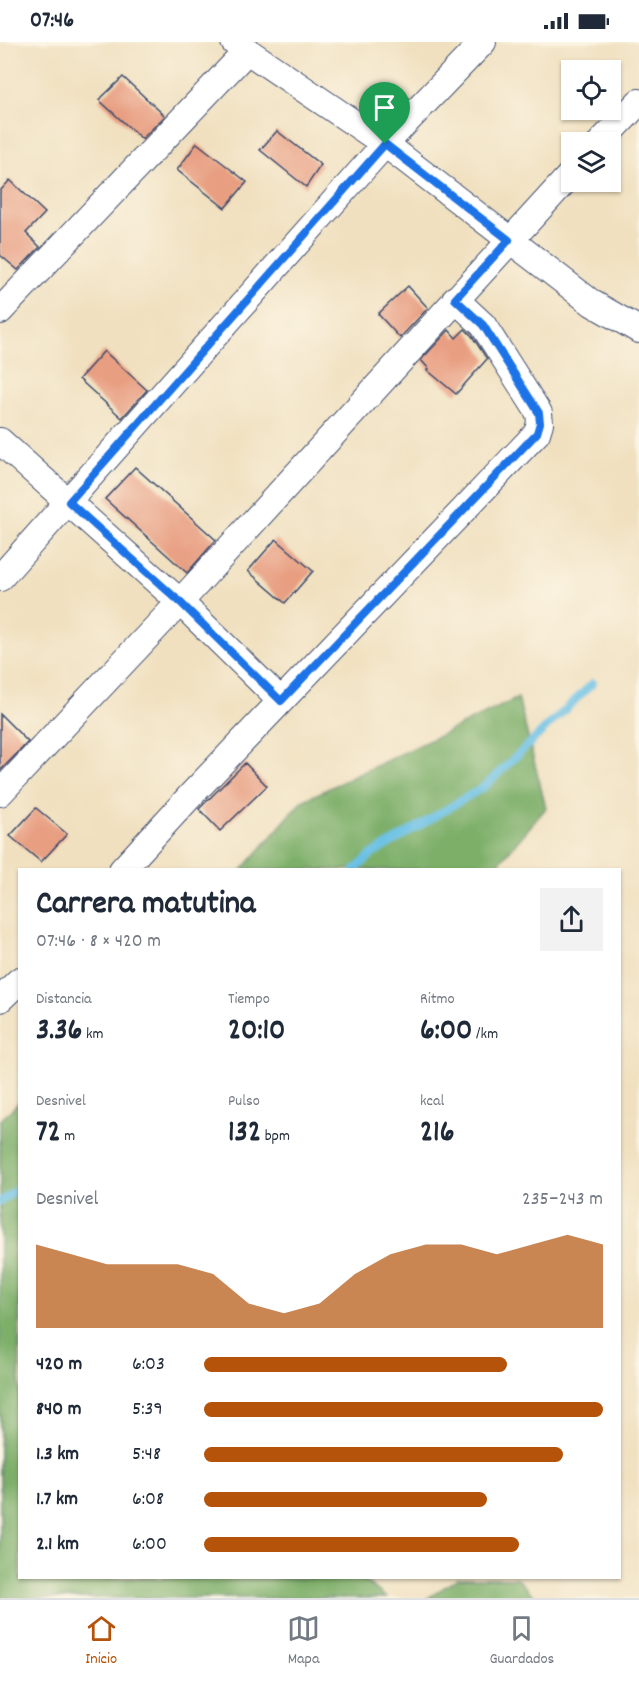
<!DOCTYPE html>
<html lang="es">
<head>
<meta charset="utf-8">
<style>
	body { margin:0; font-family:Dekko,sans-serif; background:#f2f2f3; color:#1f2937; height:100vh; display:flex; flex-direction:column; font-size:22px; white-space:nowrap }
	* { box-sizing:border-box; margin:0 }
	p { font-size:20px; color:#747a83 }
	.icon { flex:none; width:33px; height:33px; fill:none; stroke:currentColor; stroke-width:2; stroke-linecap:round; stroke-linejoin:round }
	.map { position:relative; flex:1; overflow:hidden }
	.details { position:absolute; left:18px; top:826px; width:603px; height:711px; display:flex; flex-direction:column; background:#fff; border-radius:0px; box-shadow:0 2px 4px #0004 }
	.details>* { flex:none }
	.buttons { position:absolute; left:561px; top:18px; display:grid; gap:12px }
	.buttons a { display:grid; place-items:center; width:60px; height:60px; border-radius:0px; background:#fff; box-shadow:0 2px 4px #0004; font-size:30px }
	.pin { position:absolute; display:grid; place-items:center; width:51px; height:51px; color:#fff; margin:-62px -26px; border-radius:50% 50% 50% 0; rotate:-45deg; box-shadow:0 0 6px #0007 }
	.pin .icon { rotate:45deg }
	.round { display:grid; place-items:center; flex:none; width:63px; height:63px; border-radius:0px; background:#f2f2f3 }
	.summary { display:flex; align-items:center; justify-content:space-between; height:102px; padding:0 18px }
	h1 { font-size:33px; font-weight:700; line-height:45px }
	.metrics { display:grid; grid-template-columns:repeat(3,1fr); gap:9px; height:102px; padding:6px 18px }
	.metrics div { display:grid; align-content:center }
	.metrics b { font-size:30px; font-weight:700 }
	.metrics small { font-size:16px; font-weight:400 }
	.metrics p { font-size:16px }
	.chart { height:168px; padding:12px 18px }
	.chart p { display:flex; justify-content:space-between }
	.chart svg { width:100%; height:108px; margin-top:6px; fill:#b45309; opacity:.7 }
	ul { padding:0 18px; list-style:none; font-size:20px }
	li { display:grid; grid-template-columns:96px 72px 1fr; align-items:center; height:45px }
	li i { height:15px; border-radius:8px; background:#b45309 }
	.status { display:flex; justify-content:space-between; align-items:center; height:42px; padding:0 30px; background:#fff; direction:ltr }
	.status svg { height:16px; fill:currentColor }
	.dock { display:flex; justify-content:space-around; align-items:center; height:84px; border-top:2px solid #e0e1e3; background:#fff; font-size:16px; color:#747a83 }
	.dock a { display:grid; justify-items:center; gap:3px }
	.dock .active { color:#b45309 }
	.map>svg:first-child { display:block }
</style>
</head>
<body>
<div class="status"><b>07:46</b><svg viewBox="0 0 49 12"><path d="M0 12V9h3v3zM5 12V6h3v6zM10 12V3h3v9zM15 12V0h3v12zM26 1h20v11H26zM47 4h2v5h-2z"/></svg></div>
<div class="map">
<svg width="639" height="1556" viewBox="0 0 639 1556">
	<rect width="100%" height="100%" fill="#fcf5e5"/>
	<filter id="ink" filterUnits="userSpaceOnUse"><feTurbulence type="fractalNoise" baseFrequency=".0167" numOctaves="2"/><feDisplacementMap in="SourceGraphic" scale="12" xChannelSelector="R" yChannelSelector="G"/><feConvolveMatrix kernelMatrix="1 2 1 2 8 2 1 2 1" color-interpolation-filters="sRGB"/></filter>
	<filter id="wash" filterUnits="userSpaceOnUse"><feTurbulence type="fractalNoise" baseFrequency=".008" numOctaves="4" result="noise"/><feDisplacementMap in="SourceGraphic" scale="24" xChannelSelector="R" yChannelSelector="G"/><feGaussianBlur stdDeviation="1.35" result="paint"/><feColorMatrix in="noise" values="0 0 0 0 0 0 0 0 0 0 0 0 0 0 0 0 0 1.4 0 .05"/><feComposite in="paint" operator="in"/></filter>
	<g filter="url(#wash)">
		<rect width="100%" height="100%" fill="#f0e0bf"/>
		<!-- forest -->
		<path fill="#7daf69" stroke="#4c6f64" stroke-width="1.5" d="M518 656 546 766 493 828H242L302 759Z
			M19 1060 20 1536H361L387 1556H0V1079Z
			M458 1536H517L536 1556H428Z"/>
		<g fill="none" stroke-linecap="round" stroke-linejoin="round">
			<!-- stream -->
			<path stroke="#67c0e5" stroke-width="8" d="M355 828 371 813 485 744 593 641
				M0 1160 20 1145"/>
		</g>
		<g id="blocks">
			<!-- building -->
			<path fill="#e89e81" d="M123 35 165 74 142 97 99 58Z
				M277 89 321 123 306 145 260 108Z
				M197 101 247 140 225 166 177 128Z
				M10 138 45 171 26 191 40 205 18 228 0 213V149Z
				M408 244 428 266 400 296 378 272Z
				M465 287 472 294 487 317 456 352 427 328 429 327 421 318 449 288 456 296Z
				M104 309 147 348 122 376 79 337Z
				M135 425 216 498 187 531 105 457Z
				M276 497 313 529 285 561 248 529Z
				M0 672 28 700 0 729Z
				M245 721 267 744 220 789 199 767Z
				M36 766 67 792 41 820 10 794Z"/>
		</g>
	</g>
	<g filter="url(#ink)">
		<use href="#blocks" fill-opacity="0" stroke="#3b4a6d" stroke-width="1.5"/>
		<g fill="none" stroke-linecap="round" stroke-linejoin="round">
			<defs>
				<path id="minor" d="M234 0 385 102 592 261 639 288
					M601 100 639 60
					M0 269 247 9
					M0 399 180 560 281 659
					M0 536 385 102 483 0
					M0 751 180 560 572 131
					M122 828 192 752 537 391 540 381 539 371 483 283 455 257
					M0 957 20 938"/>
			</defs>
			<!-- minor casing -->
			<use href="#minor" stroke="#3b4a6d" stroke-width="28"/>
			<!-- minor -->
			<use href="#minor" stroke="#fff" stroke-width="26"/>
		</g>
	</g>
	<g fill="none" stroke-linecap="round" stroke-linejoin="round" filter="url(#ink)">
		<defs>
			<path id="route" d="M385 102 509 198 455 257 483 283 539 371 540 381 537 391 281 659 180 560 69 460Z"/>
		</defs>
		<!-- route casing -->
		<use href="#route" stroke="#fff" stroke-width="12"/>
		<!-- route -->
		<use href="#route" stroke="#1a73e8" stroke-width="8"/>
	</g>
</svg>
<div class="buttons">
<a><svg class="icon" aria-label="locate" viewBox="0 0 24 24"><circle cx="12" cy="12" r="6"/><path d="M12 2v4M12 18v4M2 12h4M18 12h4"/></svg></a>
<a><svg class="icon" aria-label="layers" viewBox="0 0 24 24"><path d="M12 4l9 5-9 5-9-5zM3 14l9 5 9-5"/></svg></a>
</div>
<div class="pin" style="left:385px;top:102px;background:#1e9e55"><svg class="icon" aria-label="arrive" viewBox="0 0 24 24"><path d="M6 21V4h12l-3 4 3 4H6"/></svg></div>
<section class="details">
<div class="summary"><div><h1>Carrera matutina</h1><p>07:46 · 8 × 420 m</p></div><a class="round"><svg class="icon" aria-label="share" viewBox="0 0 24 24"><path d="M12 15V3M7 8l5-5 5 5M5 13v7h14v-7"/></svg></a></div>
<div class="metrics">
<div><p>Distancia</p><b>3.36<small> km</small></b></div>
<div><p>Tiempo</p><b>20:10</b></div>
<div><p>Ritmo</p><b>6:00<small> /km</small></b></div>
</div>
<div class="metrics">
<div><p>Desnivel</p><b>72<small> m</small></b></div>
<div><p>Pulso</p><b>132<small> bpm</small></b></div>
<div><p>kcal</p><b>216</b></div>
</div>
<div class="chart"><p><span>Desnivel</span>235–243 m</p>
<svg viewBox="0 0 160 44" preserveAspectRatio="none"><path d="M0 44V10L10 14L20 18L30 18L40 18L50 22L60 34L70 38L80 34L90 22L100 14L110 10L120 10L130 14L140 10L150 6L160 10V44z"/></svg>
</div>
<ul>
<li><b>420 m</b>6:03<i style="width:76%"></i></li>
<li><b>840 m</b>5:39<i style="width:100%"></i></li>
<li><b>1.3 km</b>5:48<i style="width:90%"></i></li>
<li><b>1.7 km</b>6:08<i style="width:71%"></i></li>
<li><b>2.1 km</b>6:00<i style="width:79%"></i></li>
</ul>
</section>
</div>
<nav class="dock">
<a class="active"><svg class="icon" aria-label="home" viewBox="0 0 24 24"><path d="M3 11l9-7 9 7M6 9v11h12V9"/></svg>Inicio</a>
<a><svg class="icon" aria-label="map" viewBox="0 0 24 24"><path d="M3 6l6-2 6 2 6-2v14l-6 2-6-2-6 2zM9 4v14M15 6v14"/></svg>Mapa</a>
<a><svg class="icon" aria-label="saved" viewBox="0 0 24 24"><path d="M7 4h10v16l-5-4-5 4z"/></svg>Guardados</a>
</nav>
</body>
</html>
